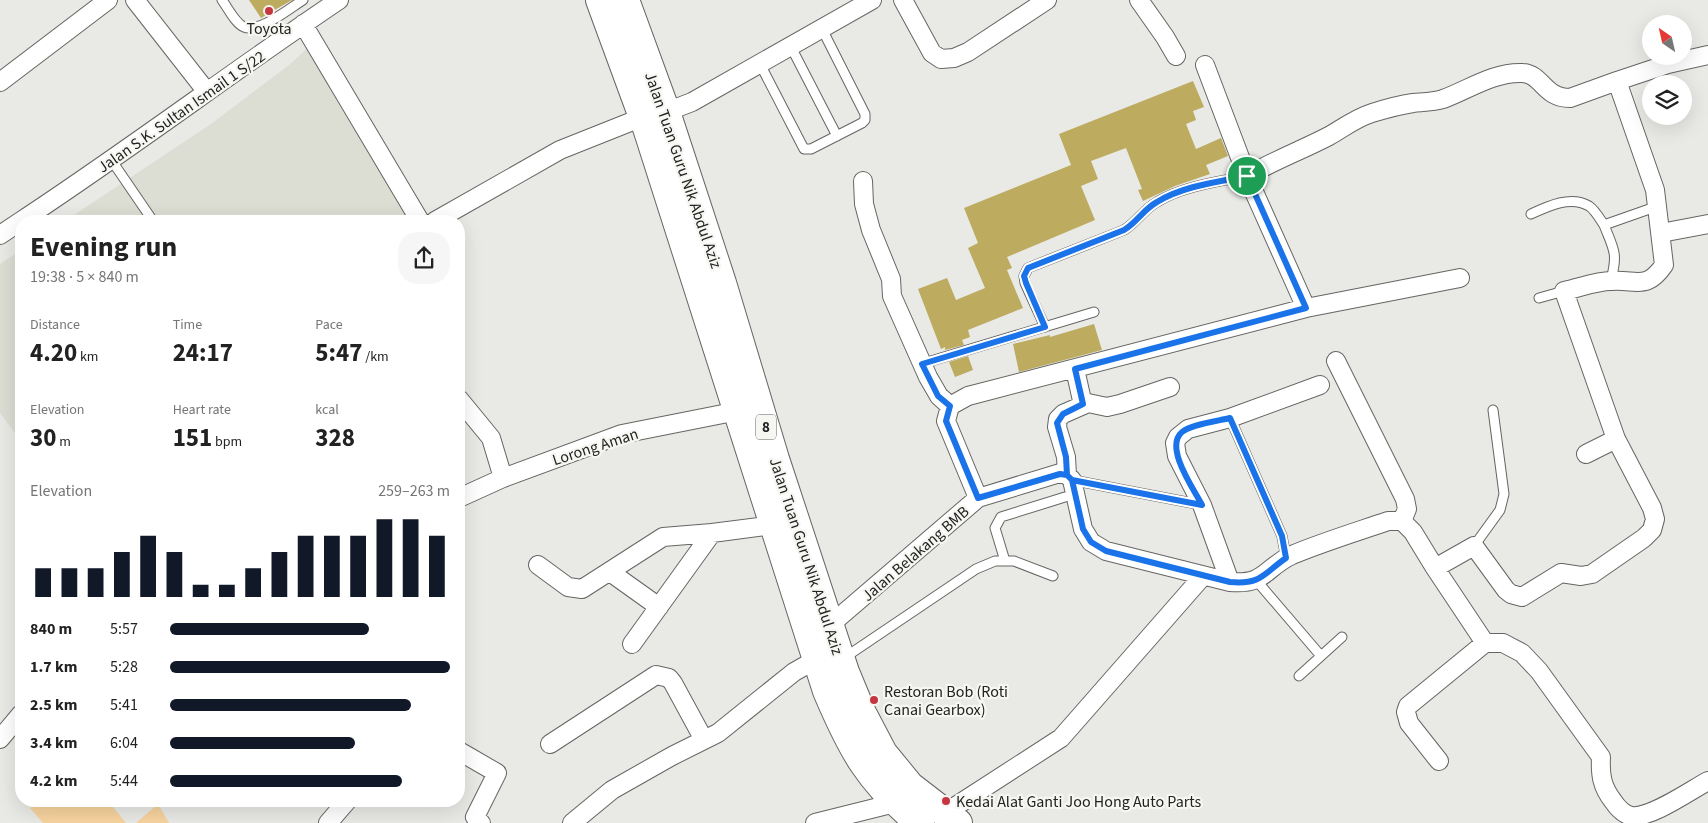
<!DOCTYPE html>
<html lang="en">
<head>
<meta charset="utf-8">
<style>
	body { margin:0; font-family:"Source Sans 3",sans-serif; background:#f6f6f6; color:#222; height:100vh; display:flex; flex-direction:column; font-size:19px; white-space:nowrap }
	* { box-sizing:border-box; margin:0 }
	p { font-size:16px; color:#767676 }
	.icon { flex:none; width:28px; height:28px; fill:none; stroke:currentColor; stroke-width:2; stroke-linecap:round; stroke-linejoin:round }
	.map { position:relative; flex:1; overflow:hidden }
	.drawer { position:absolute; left:15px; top:215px; width:450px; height:592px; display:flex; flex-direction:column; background:#fff; border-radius:20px; box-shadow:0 5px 20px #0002 }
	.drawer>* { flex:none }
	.needle { width:32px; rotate:326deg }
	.buttons { position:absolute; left:1642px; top:15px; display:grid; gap:10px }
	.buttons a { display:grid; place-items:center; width:50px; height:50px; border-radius:50%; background:#fff; box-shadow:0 5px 20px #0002; font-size:25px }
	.pin { position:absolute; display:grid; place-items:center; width:42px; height:42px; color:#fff; margin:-21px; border:2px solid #fff; border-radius:50%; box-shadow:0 1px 5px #0007 }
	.round { display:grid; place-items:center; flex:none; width:52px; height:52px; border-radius:20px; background:#f6f6f6 }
	.head { display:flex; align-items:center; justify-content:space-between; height:85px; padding:0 15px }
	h1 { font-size:28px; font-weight:700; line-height:38px }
	.metrics { display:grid; grid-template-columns:repeat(3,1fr); gap:8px; height:85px; padding:5px 15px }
	.metrics div { display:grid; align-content:center }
	.metrics b { font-size:25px; font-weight:700 }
	.metrics small { font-size:14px; font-weight:400 }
	.metrics p { font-size:14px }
	.chart { height:140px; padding:10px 15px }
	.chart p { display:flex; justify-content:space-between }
	.chart svg { width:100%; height:90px; margin-top:5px; stroke:#111827; stroke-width:6 }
	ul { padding:0 15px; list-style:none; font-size:16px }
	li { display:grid; grid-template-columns:80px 60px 1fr; align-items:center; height:38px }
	li i { height:12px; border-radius:6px; background:#111827 }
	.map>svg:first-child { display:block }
</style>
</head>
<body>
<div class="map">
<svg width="1708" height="823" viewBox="0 0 1708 823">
	<rect width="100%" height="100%" fill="#e9e9e6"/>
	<!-- built -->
	<path fill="#dcddd3" d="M310 46 411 213 397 221H65L211 124 289 65Z
		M21 250V441L0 413V264Z"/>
	<!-- green -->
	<path fill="#f7d39e" d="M37 801H108L126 823H43L30 808Z
		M158 804 169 823H136Z"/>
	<!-- building -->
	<path fill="#bdab60" d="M249 0H292L261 18Z
		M1193 81 1204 107 1193 111 1196 120 1186 124 1196 149 1221 138 1228 156 1206 165 1210 174 1175 186 1143 201 1138 190 1142 189 1126 148 1091 161 1098 179 1081 186 1095 220 1007 257 1012 268 1007 270 1023 308 968 330 970 337 962 340 964 345 945 350V347L941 349 918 289 947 278 956 300 985 288 968 248 978 243 964 208 1071 165 1059 134Z
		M1094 324 1102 350 1019 372 1013 344 1050 335V337Z
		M968 356 973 370 955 377 949 362Z"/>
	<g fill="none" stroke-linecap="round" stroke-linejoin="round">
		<defs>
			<path id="lane" d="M222 0C228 8 235 23 244 27 260 33 290 8 303 0
				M791 47 837 136
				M760 64 804 149H811L862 123 865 120V114L822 29
				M112 161 153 221
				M1531 214C1548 206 1571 195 1589 206 1595 210 1600 219 1604 225L1658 206
				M1604 225C1614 250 1618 253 1611 280
				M1539 298 1564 291
				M1045 327 1025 283 1024 276 1028 268 1124 230C1137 222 1144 209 1157 202 1183 186 1217 182 1247 176
				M921 364 1094 312
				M1230 418 1282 536 1286 558
				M1072 480 1202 505
				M1474 546 1500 510 1504 494 1493 410
				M1005 561 995 528 1001 517 1065 497
				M1256 580 1321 656
				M844 658 976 569 995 561H1014L1053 576
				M1299 676 1342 637"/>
			<path id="street" d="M135 0 207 92
				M903 0 932 53 941 59 954 58 968 52 1047 0
				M1139 0 1165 37 1176 56
				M303 24 420 221
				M1205 65 1247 176
				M1617 81 1668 64 1708 55
				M0 82 108 0
				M666 112 692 102 872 0
				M863 181 864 204 871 230 891 279 892 296 928 377 939 396 950 406
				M21 221C129 150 232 72 339 0
				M435 221 560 150 643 117
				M1661 233 1708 224
				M0 235 21 221
				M1306 308 1460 278
				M1336 361 1405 499 1407 509 1402 521
				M1075 369 1083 405
				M459 399 491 438 503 478
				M1586 454 1616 439
				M1067 475 1066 457 1057 427 1058 419 1063 414 1088 403 1107 407 1120 404 1170 387
				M459 498 503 478 622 434 738 411
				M538 565 568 587 582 589 663 537 712 533
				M1435 568 1485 643H1503L1522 653 1539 671 1601 757C1600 775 1602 787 1613 801 1617 807 1623 814 1631 816 1650 819 1691 790 1708 781
				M610 572 659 607
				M1230 582 1202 505 1177 456 1175 443 1178 437 1188 429 1230 418 1320 385
				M830 625 978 498 1060 473 1067 475 1072 480 1083 529 1091 542 1106 551 1230 582C1266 585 1264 568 1292 555 1323 542 1356 532 1388 521H1402L1413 532 1435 568 1474 546 1506 590 1511 594 1522 597 1561 573 1581 576 1592 574 1644 538 1652 530 1655 519 1652 508 1616 439 1564 291C1579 288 1596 281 1611 281 1637 279 1646 291 1664 265L1655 190 1617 81 1570 98C1543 98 1543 74 1522 73 1493 72 1468 90 1443 99 1433 102 1423 102 1413 103 1399 105 1385 109 1372 113 1356 118 1343 128 1329 136 1302 150 1273 161 1247 176L1306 308 968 396 950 406 946 421 978 498
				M632 644 712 533 774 525
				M0 739 21 714
				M550 744 656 675 669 678 673 683 704 740
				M459 751 497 773 475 817 481 823
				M1439 761 1409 723 1406 712 1408 706 1485 643
				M945 813 1061 738 1203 576
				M328 823 347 801
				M572 823 612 790 672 756 718 733 794 672 817 659
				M815 823 895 803"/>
			<path id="primary" d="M600 0 647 128 827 691C852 750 869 782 920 823
				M625 0 666 112 722 283 775 459 845 672 862 713 883 753 910 786 958 823"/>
		</defs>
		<!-- lane casing -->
		<use href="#lane" stroke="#656663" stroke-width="11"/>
		<!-- street casing -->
		<use href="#street" stroke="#656663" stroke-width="20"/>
		<!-- primary casing -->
		<use href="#primary" stroke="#656663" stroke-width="30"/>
		<!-- lane -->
		<use href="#lane" stroke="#fff" stroke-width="9"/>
		<!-- street -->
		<use href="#street" stroke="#fff" stroke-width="18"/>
		<!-- primary -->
		<use href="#primary" stroke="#fff" stroke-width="28"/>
	</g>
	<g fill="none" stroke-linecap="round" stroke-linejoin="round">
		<defs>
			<path id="route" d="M1247 176C1217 182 1183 186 1157 202 1144 209 1137 222 1124 230L1028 268 1024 276 1026 283 1045 327 922 364 938 396 950 406 946 421 978 498 1060 474 1067 475 1072 480 1083 529 1091 542 1106 551 1230 582C1261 585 1263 574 1286 558L1282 536 1230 418C1218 421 1192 424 1182 432 1164 447 1193 488 1202 505L1072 480 1067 475 1066 457 1057 423 1063 414 1083 404 1075 369 1306 308 1247 176"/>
		</defs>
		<!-- route casing -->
		<use href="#route" stroke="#fff" stroke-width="10"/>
		<!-- route -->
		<use href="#route" stroke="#1a73e8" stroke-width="6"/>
	</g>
	<!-- markers -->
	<g fill="#c63640" stroke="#f6f7f3" stroke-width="2">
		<circle cx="269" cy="11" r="5"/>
		<circle cx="874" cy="700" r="5"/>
		<circle cx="946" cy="801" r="5"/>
	</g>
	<g text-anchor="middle" stroke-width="4.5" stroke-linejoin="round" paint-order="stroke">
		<!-- shield labels -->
		<rect fill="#f6f7f3" stroke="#626260" stroke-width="1" x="756" y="414.5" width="20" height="25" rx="4"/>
		<g font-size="15" font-weight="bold" fill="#222221">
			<text x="766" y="432">8</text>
		</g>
		<!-- poi labels -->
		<g font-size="16" fill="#222221" stroke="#f6f7f3" text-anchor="start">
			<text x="269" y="34" text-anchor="middle">Toyota</text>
			<text x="884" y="697">Restoran Bob (Roti<tspan x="884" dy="18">Canai Gearbox)</tspan></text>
			<text x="956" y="807">Kedai Alat Ganti Joo Hong Auto Parts</text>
		</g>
		<!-- street labels -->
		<g font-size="16" fill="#222221" stroke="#f6f7f3">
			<text transform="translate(181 111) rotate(-35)" y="6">Jalan S.K. Sultan Ismail 1 S/22</text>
			<text transform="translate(684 170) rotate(71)" y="6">Jalan Tuan Guru Nik Abdul Aziz</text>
			<text transform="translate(595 446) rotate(-18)" y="6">Lorong Aman</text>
			<text transform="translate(915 553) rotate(-41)" y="6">Jalan Belakang BMB</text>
			<text transform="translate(807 556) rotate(72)" y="6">Jalan Tuan Guru Nik Abdul Aziz</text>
		</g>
	</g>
</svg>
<div class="buttons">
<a><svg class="needle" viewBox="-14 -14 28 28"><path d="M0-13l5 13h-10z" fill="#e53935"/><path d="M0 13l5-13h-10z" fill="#767676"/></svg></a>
<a><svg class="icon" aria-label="layers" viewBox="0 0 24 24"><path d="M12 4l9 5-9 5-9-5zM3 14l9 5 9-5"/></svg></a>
</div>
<div class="pin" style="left:1247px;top:176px;background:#1e9e55"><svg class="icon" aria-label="arrive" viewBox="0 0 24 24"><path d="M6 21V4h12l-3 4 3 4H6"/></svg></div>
<section class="drawer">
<div class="head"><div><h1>Evening run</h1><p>19:38 · 5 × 840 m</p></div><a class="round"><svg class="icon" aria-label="share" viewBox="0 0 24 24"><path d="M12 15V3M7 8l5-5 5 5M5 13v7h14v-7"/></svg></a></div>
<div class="metrics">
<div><p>Distance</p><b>4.20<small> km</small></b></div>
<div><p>Time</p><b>24:17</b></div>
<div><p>Pace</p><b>5:47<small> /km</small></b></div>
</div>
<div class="metrics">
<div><p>Elevation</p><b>30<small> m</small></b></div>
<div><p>Heart rate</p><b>151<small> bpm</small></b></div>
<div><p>kcal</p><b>328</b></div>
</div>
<div class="chart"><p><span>Elevation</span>259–263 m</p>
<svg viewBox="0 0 160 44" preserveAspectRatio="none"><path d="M5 44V30M15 44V30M25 44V30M35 44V22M45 44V14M55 44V22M65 44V38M75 44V38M85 44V30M95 44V22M105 44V14M115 44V14M125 44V14M135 44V6M145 44V6M155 44V14"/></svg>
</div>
<ul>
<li><b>840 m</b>5:57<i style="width:71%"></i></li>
<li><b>1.7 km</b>5:28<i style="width:100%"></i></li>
<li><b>2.5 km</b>5:41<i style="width:86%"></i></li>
<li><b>3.4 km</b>6:04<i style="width:66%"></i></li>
<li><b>4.2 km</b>5:44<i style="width:83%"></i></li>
</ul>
</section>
</div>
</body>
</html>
